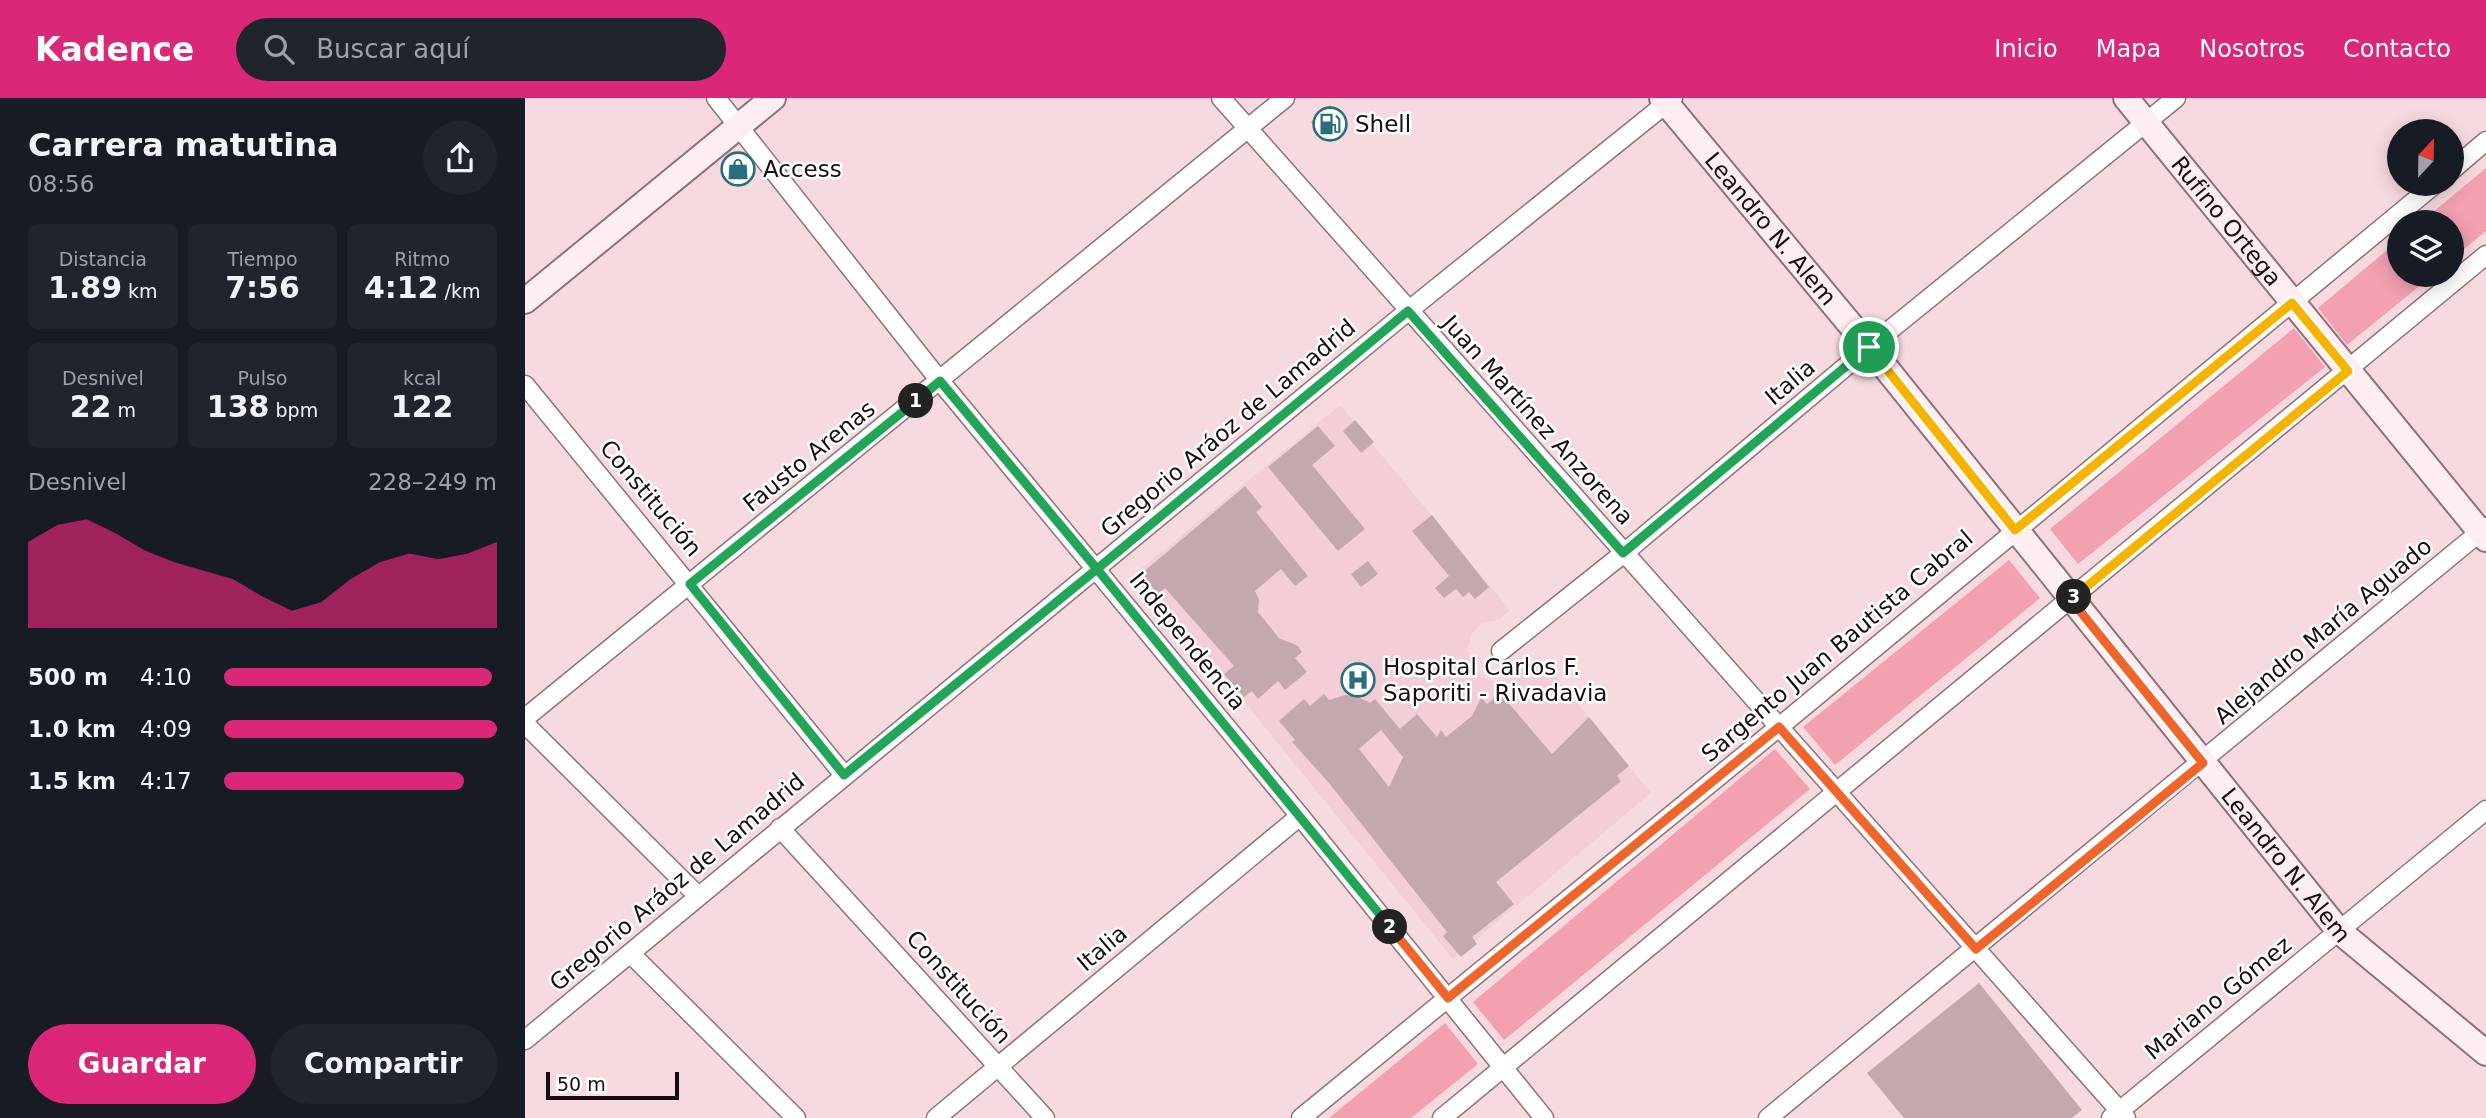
<!DOCTYPE html>
<html lang="es">
<head>
<meta charset="utf-8">
<style>
	body { margin:0; font-family:"DejaVu Sans",sans-serif; background:#20242c; color:#f1f3f6; height:100vh; display:flex; flex-direction:column; font-size:26px; white-space:nowrap }
	* { box-sizing:border-box; margin:0 }
	p { font-size:23px; color:#9ea1a6 }
	.icon { flex:none; width:38px; height:38px; fill:none; stroke:currentColor; stroke-width:2; stroke-linecap:round; stroke-linejoin:round }
	.map { position:relative; flex:1; overflow:hidden }
	.sheet { display:flex; flex-direction:column; background:#171b24; width:525px }
	.sheet>* { flex:none }
	.needle { width:46px; rotate:22deg }
	.fabs { position:absolute; left:1862px; top:21px; display:grid; gap:14px }
	.fabs a { display:grid; place-items:center; width:77px; height:77px; border-radius:50%; background:#171b24; box-shadow:0 4px 18px #0003; font-size:35px }
	.scale { position:absolute; left:21px; bottom:18px; width:133px; box-sizing:border-box; padding-left:7px; border:4px solid #180e10; border-top:0; font-size:19px; line-height:24px; white-space:nowrap; color:#180e10; -webkit-text-stroke:5px #fff; paint-order:stroke }
	.pin { position:absolute; display:grid; place-items:center; width:60px; height:60px; color:#fff; margin:-30px; border:4px solid #fff; border-radius:50%; box-shadow:0 2px 7px #0007 }
	.km { position:absolute; width:35px; height:35px; margin:-18px; border-radius:50%; background:#222; color:#fff; font-size:19px; line-height:35px; text-align:center }
	.round { display:grid; place-items:center; flex:none; width:74px; height:74px; border-radius:37px; background:#20242c }
	.summary { display:flex; align-items:center; justify-content:space-between; height:119px; padding:0 28px }
	h1 { font-size:32px; font-weight:800; line-height:52px }
	.metrics { display:grid; grid-template-columns:repeat(3,1fr); gap:10px; height:119px; padding:7px 28px }
	.metrics div { display:grid; align-content:center; border-radius:10px; background:#20242c; text-align:center }
	.metrics b { font-size:30px; font-weight:800 }
	.metrics small { font-size:19px; font-weight:400 }
	.metrics p { font-size:19px }
	.chart { height:196px; padding:14px 28px }
	.chart p { display:flex; justify-content:space-between }
	.chart svg { width:100%; height:126px; margin-top:7px; fill:#db2777; opacity:.7 }
	.primary-button { display:flex; gap:14px; margin-top:auto; padding:14px 28px }
	.primary-button a { flex:1; height:80px; border-radius:42px; background:#db2777; color:#fff; font-size:28px; font-weight:800; line-height:80px; text-align:center }
	.primary-button a+a { background:#20242c; color:#f1f3f6 }
	ul { padding:0 28px; list-style:none; font-size:23px }
	li { display:grid; grid-template-columns:112px 84px 1fr; align-items:center; height:52px }
	li i { height:18px; border-radius:9px; background:#db2777 }
	header { display:flex; align-items:center; gap:42px; box-sizing:border-box; height:98px; padding:0 35px; background:#db2777; color:#fff }
	header strong { font-size:33px }
	nav { display:flex; gap:38px; margin-inline-start:auto; font-size:24px }
	.search { width:490px; height:63px; background:#20242c; display:flex; align-items:center; gap:18px; box-sizing:border-box; padding:0 24px; border-radius:38px; color:#9ea1a6; font-size:26px }
	main { display:flex; flex:1; min-height:0 }
	.map>svg:first-child { display:block }
</style>
</head>
<body>
<header>
<strong>Kadence</strong>
<div class="search"><svg class="icon" aria-label="search" viewBox="0 0 24 24"><circle cx="10" cy="10" r="6"/><path d="M15 15l6 6"/></svg>Buscar aquí</div>
<nav><a>Inicio</a><a>Mapa</a><a>Nosotros</a><a>Contacto</a></nav>
</header>
<main>
<section class="sheet">
<div class="summary"><div><h1>Carrera matutina</h1><p>08:56</p></div><a class="round"><svg class="icon" aria-label="share" viewBox="0 0 24 24"><path d="M12 15V3M7 8l5-5 5 5M5 13v7h14v-7"/></svg></a></div>
<div class="metrics">
<div><p>Distancia</p><b>1.89<small> km</small></b></div>
<div><p>Tiempo</p><b>7:56</b></div>
<div><p>Ritmo</p><b>4:12<small> /km</small></b></div>
</div>
<div class="metrics">
<div><p>Desnivel</p><b>22<small> m</small></b></div>
<div><p>Pulso</p><b>138<small> bpm</small></b></div>
<div><p>kcal</p><b>122</b></div>
</div>
<div class="chart"><p><span>Desnivel</span>228–249 m</p>
<svg viewBox="0 0 160 44" preserveAspectRatio="none"><path d="M0 44V14L10 8L20 6L30 11L40 17L50 21L60 24L70 27L80 33L90 38L100 35L110 27L120 21L130 18L140 20L150 18L160 14V44z"/></svg>
</div>
<ul>
<li><b>500 m</b>4:10<i style="width:98%"></i></li>
<li><b>1.0 km</b>4:09<i style="width:100%"></i></li>
<li><b>1.5 km</b>4:17<i style="width:88%"></i></li>
</ul>
<div class="primary-button"><a>Guardar</a><a>Compartir</a></div>
</section>
<div class="map">
<svg width="1961" height="1020" viewBox="0 0 1961 1020">
	<rect width="100%" height="100%" fill="#f7dadf"/>
	<!-- built -->
	<path fill="#f4ced6" d="M815 307 985 512 974 522 956 525 947 536 942 552 947 568 961 581 978 585 1014 559 1126 695 928 861 613 473Z"/>
	<!-- green -->
	<path fill="#f3a0b3" d="M1961 70V133L1927 161V124H1896Z
		M1874 142V177H1908L1822 247 1793 210Z
		M1769 230 1800 269 1553 466 1525 431Z
		M1484 462 1515 500 1310 667 1278 629Z
		M1250 651 1285 691 979 942 948 904Z
		M920 925 953 966 886 1020H804Z"/>
	<!-- building -->
	<path fill="#c4a8ae" fill-rule="evenodd" d="M805 7 823 27 804 43 786 24Z
		M830 322 849 344 836 355 818 333Z
		M793 328 810 348 787 367 840 431 813 453 743 369Z
		M720 388 737 409 731 414 783 478 770 488 756 471 730 493 734 502 733 514 754 540 773 548 777 554 770 560 782 574 760 592 753 583 733 601 727 593 719 599 699 576 709 568 640 490 633 496 616 476Z
		M907 417 964 489 950 501 944 494 938 499 931 491 919 500 910 490 924 478 887 433Z
		M843 463 853 476 836 489 826 476Z
		M975 595 1027 656 1064 619 1104 668 1092 678 1096 683 971 784 989 806 947 839 952 846 936 859 918 838 922 834 804 685 767 644 770 642 754 623 779 601 785 608 799 596 804 602 820 597 833 599 845 605 850 601 875 631 892 616 912 639 916 632 921 639 947 618 956 600 962 606ZM856 632 878 659 864 689 834 651Z
		M1454 885 1557 1012 1547 1020H1379L1342 975Z"/>
	<g fill="none" stroke-linecap="round" stroke-linejoin="round">
		<defs>
			<path id="street" d="M191 0 415 283 775 718 1019 1020
				M696 0 1601 1020
				M1927 72 1961 43
				M0 287 319 677
				M976 553 1099 455 1344 249 1651 0
				M0 620 760 0
				M0 626 173 798
				M255 730 520 1020
				M106 856 271 1020
				M0 942 883 213 1148 0
				M411 1020 775 718
				M776 1020 1254 629 1910 86
				M917 1020 1961 157
				M1243 1020 1961 429
				M1586 1020 1961 712"/>
			<g id="secondary">
				<path id="s1" d="M1137 0 1344 249 1814 833 1961 955"/>
				<path id="s2" d="M1601 0 1961 441"/>
				<path d="M0 203 248 0"/>
			</g>
		</defs>
		<!-- street casing -->
		<use href="#street" stroke="#8d7378" stroke-width="21"/>
		<!-- secondary casing -->
		<use href="#secondary" stroke="#8d7378" stroke-width="28"/>
		<!-- street -->
		<use href="#street" stroke="#fff" stroke-width="18"/>
		<!-- secondary -->
		<use href="#secondary" stroke="#feeef1" stroke-width="24"/>
	</g>
	<g fill="none" stroke-linecap="round" stroke-linejoin="round">
		<defs>
			<path id="split-1" d="M391 303 415 283 572 471 883 213 1098 455 1344 249"/>
			<path id="split-2" d="M391 303 165 486 319 677 572 471 865 829"/>
			<path id="split-3" d="M865 829 923 900 1254 629 1451 851 1678 665 1546 502 1549 499"/>
			<path id="split-4" d="M1344 249 1490 432 1767 205 1823 273 1549 499"/>
		</defs>
		<!-- split-1 casing -->
		<use href="#split-1" stroke="#fff" stroke-width="14"/>
		<!-- split-2 casing -->
		<use href="#split-2" stroke="#fff" stroke-width="14"/>
		<!-- split-3 casing -->
		<use href="#split-3" stroke="#fff" stroke-width="14"/>
		<!-- split-4 casing -->
		<use href="#split-4" stroke="#fff" stroke-width="14"/>
		<!-- split-1 -->
		<use href="#split-1" stroke="#22a559" stroke-width="9"/>
		<!-- split-2 -->
		<use href="#split-2" stroke="#22a559" stroke-width="9"/>
		<!-- split-3 -->
		<use href="#split-3" stroke="#f0652b" stroke-width="9"/>
		<!-- split-4 -->
		<use href="#split-4" stroke="#f5b400" stroke-width="9"/>
	</g>
	<!-- icons -->
	<defs>
		<symbol id="fuel-ring" viewBox="-11 -11 22 22"><circle r="9.5" fill="#fff" stroke="#286e7d" stroke-width="1.5"/><path d="M-5.5-6h7V0h2V4h1.3V-2.5L3-4.5l.8-.8L6-3V5H2.5V1h-1V6h-7ZM-4.2-4.7v3.2H.2V-4.7Z" fill="#286e7d"/></symbol>
		<symbol id="shop-ring" viewBox="-11 -11 22 22"><circle r="9.5" fill="#fff" stroke="#286e7d" stroke-width="1.5"/><path d="M-5-2.5h2.3a2.7 3.5 0 0 1 5.4 0H5L5.5 6h-11ZM-1.5-2.5h3a1.5 2.3 0 0 0-3 0Z" fill="#286e7d"/></symbol>
		<symbol id="hospital-ring" viewBox="-11 -11 22 22"><circle r="9.5" fill="#fff" stroke="#286e7d" stroke-width="1.5"/><path d="M-5-5h3v3.5h4V-5h3V5h-3V1.5h-4V5h-3Z" fill="#286e7d"/></symbol>
	</defs>
	<g fill-rule="evenodd">
		<use href="#fuel-ring" x="786" y="7" width="38" height="38"/>
		<use href="#shop-ring" x="194" y="52" width="38" height="38"/>
		<use href="#hospital-ring" x="814" y="563" width="38" height="38"/>
	</g>
	<g text-anchor="middle" stroke-width="5" stroke-linejoin="round" paint-order="stroke">
		<!-- poi labels -->
		<g font-size="23" fill="#180e10" stroke="#fff" text-anchor="start">
			<text x="830" y="34">Shell</text>
			<text x="238" y="79">Access</text>
			<text x="858" y="577">Hospital Carlos F.<tspan x="858" dy="26">Saporiti - Rivadavia</tspan></text>
		</g>
		<!-- street labels -->
		<g font-size="23" fill="#180e10" stroke="#fff">
			<text dy="8" stroke="none"><textPath href="#s2" startOffset="159">Rufino Ortega</textPath></text>
			<text dy="8" stroke="none"><textPath href="#s1" startOffset="170">Leandro N. Alem</textPath></text>
			<text transform="translate(1265 284) rotate(-40)" y="8">Italia</text>
			<text transform="translate(1013 322) rotate(48)" y="8">Juan Martínez Anzorena</text>
			<text transform="translate(703 330) rotate(-40)" y="8">Gregorio Aráoz de Lamadrid</text>
			<text transform="translate(284 358) rotate(-39)" y="8">Fausto Arenas</text>
			<text transform="translate(126 400) rotate(50)" y="8">Constitución</text>
			<text transform="translate(1798 533) rotate(-40)" y="8">Alejandro María Aguado</text>
			<text transform="translate(663 543) rotate(51)" y="8">Independencia</text>
			<text transform="translate(1312 548) rotate(-40)" y="8">Sargento Juan Bautista Cabral</text>
			<text dy="8" stroke="none"><textPath href="#s1" startOffset="989">Leandro N. Alem</textPath></text>
			<text transform="translate(152 784) rotate(-40)" y="8">Gregorio Aráoz de Lamadrid</text>
			<text transform="translate(577 850) rotate(-40)" y="8">Italia</text>
			<text transform="translate(434 889) rotate(48)" y="8">Constitución</text>
			<text transform="translate(1693 900) rotate(-39)" y="8">Mariano Gómez</text>
		</g>
	</g>
</svg>
<div class="fabs">
<a><svg class="needle" viewBox="-14 -14 28 28"><path d="M0-13l5 13h-10z" fill="#e53935"/><path d="M0 13l5-13h-10z" fill="#9ea1a6"/></svg></a>
<a><svg class="icon" aria-label="layers" viewBox="0 0 24 24"><path d="M12 4l9 5-9 5-9-5zM3 14l9 5 9-5"/></svg></a>
</div>
<div class="scale">50 m</div>
<div class="pin" style="left:1344px;top:249px;background:#1e9e55"><svg class="icon" aria-label="arrive" viewBox="0 0 24 24"><path d="M6 21V4h12l-3 4 3 4H6"/></svg></div>
<b class="km" style="left:391px;top:303px">1</b>
<b class="km" style="left:865px;top:829px">2</b>
<b class="km" style="left:1549px;top:499px">3</b>
</div>
</main>
</body>
</html>
